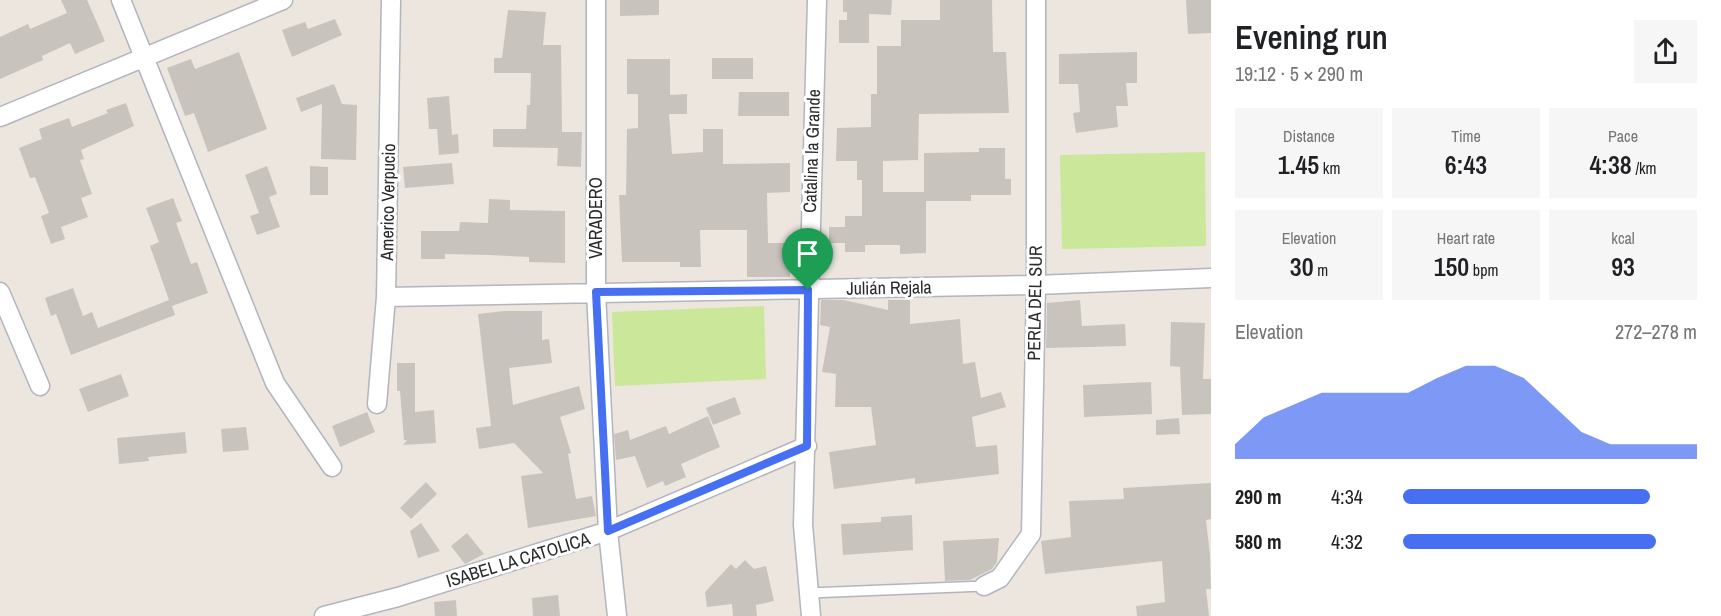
<!DOCTYPE html>
<html lang="en">
<head>
<meta charset="utf-8">
<style>
	body { margin:0; font-family:"Archivo Narrow",sans-serif; background:#f6f6f6; color:#202124; height:100vh; display:flex; flex-direction:column; font-size:22px; white-space:nowrap }
	* { box-sizing:border-box; margin:0 }
	p { font-size:20px; color:#757577 }
	.icon { flex:none; width:33px; height:33px; fill:none; stroke:currentColor; stroke-width:2; stroke-linecap:round; stroke-linejoin:round }
	.map { position:relative; flex:1; overflow:hidden }
	.details { display:flex; flex-direction:column; background:#fff; width:510px }
	.details>* { flex:none }
	.pin { position:absolute; display:grid; place-items:center; width:51px; height:51px; color:#fff; margin:-62px -26px; border-radius:50% 50% 50% 0; rotate:-45deg; box-shadow:0 0 6px #0007 }
	.pin .icon { rotate:45deg }
	.round { display:grid; place-items:center; flex:none; width:63px; height:63px; border-radius:0px; background:#f6f6f6 }
	.overview { display:flex; align-items:center; justify-content:space-between; height:102px; padding:0 24px }
	h1 { font-size:33px; font-weight:600; line-height:45px }
	.stats { display:grid; grid-template-columns:repeat(3,1fr); gap:9px; height:102px; padding:6px 24px }
	.stats div { display:grid; align-content:center; border-radius:0px; background:#f6f6f6; text-align:center }
	.stats b { font-size:26px; font-weight:600 }
	.stats small { font-size:16px; font-weight:400 }
	.stats p { font-size:16px }
	.chart { height:168px; padding:12px 24px }
	.chart p { display:flex; justify-content:space-between }
	.chart svg { width:100%; height:108px; margin-top:6px; fill:#476ff1; opacity:.7 }
	ul { padding:0 24px; list-style:none; font-size:20px }
	li { display:grid; grid-template-columns:96px 72px 1fr; align-items:center; height:45px }
	li i { height:15px; border-radius:8px; background:#476ff1 }
	main { display:flex; flex:1; min-height:0 }
	.map>svg:first-child { display:block }
</style>
</head>
<body>
<main>
<div class="map">
<svg width="1211" height="616" viewBox="0 0 1211 616">
	<rect width="100%" height="100%" fill="#ece6de"/>
	<!-- pitch -->
	<path fill="#cae79a" d="M1205 152 1206 246 1062 249 1060 155Z
		M764 306 766 379 615 386 612 312Z"/>
	<!-- building -->
	<path fill="#c8c4bd" d="M61 0H87L105 41 75 54 70 43 42 56 43 60 0 79V37L28 24 30 29 67 13Z
		M620 0H659V15L620 16Z
		M843 0H892L891 15 869 14V43H839V20H847V12H843Z
		M940 0H992L993 52H1006L1009 113 919 114 918 160 883 161V192H924V153L979 152V148H1005V179H1011V195H971V201H926V253L900 254V245H865V252H845V243H829V227H845V216H862V180H857V161H836L837 128 871 127V94H877V46H901V20H940Z
		M1186 0H1211V33L1188 34Z
		M508 10 546 12 543 45H561L562 132H582L581 167 557 166 558 148 493 147V129H526L527 105H530L531 73H494V58H502Z
		M335 19 342 35 292 57 282 30 305 22 308 29Z
		M239 52 267 129 208 152 194 113 185 116 167 68 191 59 195 69Z
		M1137 52V83H1126L1128 106H1116L1118 127 1076 133 1073 113 1080 112 1078 84H1059V54Z
		M712 58H753V79H712Z
		M627 59H670V95L687 94V114H669L672 154 703 152V129H723V164L790 163V192L767 193 768 243H790V277H747V230H700L701 267H680V262H622L619 195H626L627 129 638 128V94H627Z
		M334 84 342 104 357 105 356 160 321 159 322 104 301 112 296 98Z
		M739 92H789V116H738Z
		M449 96 452 135 458 134 459 153 439 155 437 129H429L427 98Z
		M126 103 134 126 81 150 84 159 80 160 92 194 81 198 88 217 61 227 65 239 51 244 41 216 49 213 35 177 30 178 19 148 42 139 39 129 69 118 72 127 108 113 106 110Z
		M452 163 454 184 405 188 403 167Z
		M267 166 277 194 269 197 280 227 257 235 250 216 259 213 245 175Z
		M310 166 328 167V195H310Z
		M173 198 182 221 176 223 191 264 197 262 208 293 172 306 175 315 71 355 56 314 51 316 45 298 73 288 83 316 92 312 98 328 169 300 150 246 159 242 146 208Z
		M489 199 510 200V210L565 211V263L529 262V257L489 255 445 254V259H421V231H459L460 222 488 223Z
		M821 300H844L888 310V300H910V324L960 319 963 364 975 362 981 398 1001 392 1006 407 972 417 976 447 997 445 999 474 915 484V478L834 489 829 452 876 445 871 407H835L836 374 822 372 830 327 820 325Z
		M1080 300 1082 326 1125 324 1126 346 1046 348 1047 303Z
		M504 311H542V340L549 339 552 363 509 368 513 405 579 386 585 409 560 417 571 453 568 454 576 499 592 496 596 516 528 528 521 476 543 473 514 443 479 449 476 428 491 426 478 314Z
		M1171 322 1205 323 1203 379H1211V414L1182 415 1180 367 1170 366Z
		M397 363H415V412L434 410 436 443 403 445 407 440H404L400 391H397Z
		M121 374 129 396 88 412 79 389Z
		M1151 382 1152 414 1084 417 1083 385Z
		M735 397 741 414 713 425 706 408Z
		M367 412 375 432 340 447 332 426Z
		M708 416 720 447 681 464 686 477 665 486 663 481 647 488 635 456 616 460 614 434 628 430 630 440 666 426 669 434Z
		M1179 418 1180 434 1156 435V420Z
		M246 427 249 450 223 452 221 429Z
		M185 432 187 453 148 457 149 461 119 464 117 438Z
		M426 482 437 494 411 519 400 508Z
		M1211 483V519L1206 520 1210 555 1211 589H1206L1209 616H1137L1136 606 1165 602 1162 561 1045 574 1041 541 1071 537 1069 501 1124 499 1123 488Z
		M912 515 913 550 843 555 841 524 881 522V517Z
		M421 523 440 551 418 558 410 531Z
		M467 533 484 554 465 564 451 546Z
		M999 538 997 562 992 569 970 580 945 581 943 541Z
		M745 560 754 569 766 566 774 601 756 605 757 616H733L732 604 707 607 705 592 731 564 736 569Z
		M558 595 560 616H533L532 598Z
		M456 600 457 616H435L434 602Z"/>
	<g fill="none" stroke-linecap="round" stroke-linejoin="round">
		<defs>
			<path id="lane" d="M809 593 984 586"/>
			<path id="street" d="M121 0 275 383 332 467
				M596 0V292L608 531 617 616
				M0 117 283 0
				M0 292 40 386
				M386 297 1036 285 1211 278
				M377 404 386 297 391 0
				M984 586 1000 578 1031 534 1036 285V0
				M324 616 398 597 608 531 807 446
				M811 616 803 525 817 0"/>
		</defs>
		<!-- lane casing -->
		<use href="#lane" stroke="#b2b5be" stroke-width="12"/>
		<!-- street casing -->
		<use href="#street" stroke="#b2b5be" stroke-width="21"/>
		<!-- lane -->
		<use href="#lane" stroke="#fff" stroke-width="9"/>
		<!-- street -->
		<use href="#street" stroke="#fff" stroke-width="18"/>
	</g>
	<g fill="none" stroke-linecap="round" stroke-linejoin="round">
		<defs>
			<path id="route" d="M808 290 807 446 608 531 596 292Z"/>
		</defs>
		<!-- route casing -->
		<use href="#route" stroke="#fff" stroke-width="12"/>
		<!-- route -->
		<use href="#route" stroke="#476ff1" stroke-width="8"/>
	</g>
	<g text-anchor="middle" stroke-width="6" stroke-linejoin="round" paint-order="stroke">
		<!-- street labels -->
		<g font-size="18" fill="#2b2b2b" stroke="#fff">
			<text transform="translate(812 151) rotate(-88)" y="6">Catalina la Grande</text>
			<text transform="translate(388 202) rotate(-89)" y="6">Americo Verpucio</text>
			<text transform="translate(596 218) rotate(-90)" y="6">VARADERO</text>
			<text transform="translate(889 288) rotate(-1)" y="6">Julián Rejala</text>
			<text transform="translate(1035 303) rotate(-89)" y="6">PERLA DEL SUR</text>
			<text transform="translate(518 560) rotate(-17)" y="6">ISABEL LA CATOLICA</text>
		</g>
	</g>
</svg>
<div class="pin" style="left:808px;top:290px;background:#1e9e55"><svg class="icon" aria-label="arrive" viewBox="0 0 24 24"><path d="M6 21V4h12l-3 4 3 4H6"/></svg></div>
</div>
<section class="details">
<div class="overview"><div><h1>Evening run</h1><p>19:12 · 5 × 290 m</p></div><a class="round"><svg class="icon" aria-label="share" viewBox="0 0 24 24"><path d="M12 15V3M7 8l5-5 5 5M5 13v7h14v-7"/></svg></a></div>
<div class="stats">
<div><p>Distance</p><b>1.45<small> km</small></b></div>
<div><p>Time</p><b>6:43</b></div>
<div><p>Pace</p><b>4:38<small> /km</small></b></div>
</div>
<div class="stats">
<div><p>Elevation</p><b>30<small> m</small></b></div>
<div><p>Heart rate</p><b>150<small> bpm</small></b></div>
<div><p>kcal</p><b>93</b></div>
</div>
<div class="chart"><p><span>Elevation</span>272–278 m</p>
<svg viewBox="0 0 160 44" preserveAspectRatio="none"><path d="M0 44V38L10 27L20 22L30 17L40 17L50 17L60 17L70 11L80 6L90 6L100 11L110 22L120 33L130 38L140 38L150 38L160 38V44z"/></svg>
</div>
<ul>
<li><b>290 m</b>4:34<i style="width:84%"></i></li>
<li><b>580 m</b>4:32<i style="width:86%"></i></li>
</ul>
</section>
</main>
</body>
</html>
